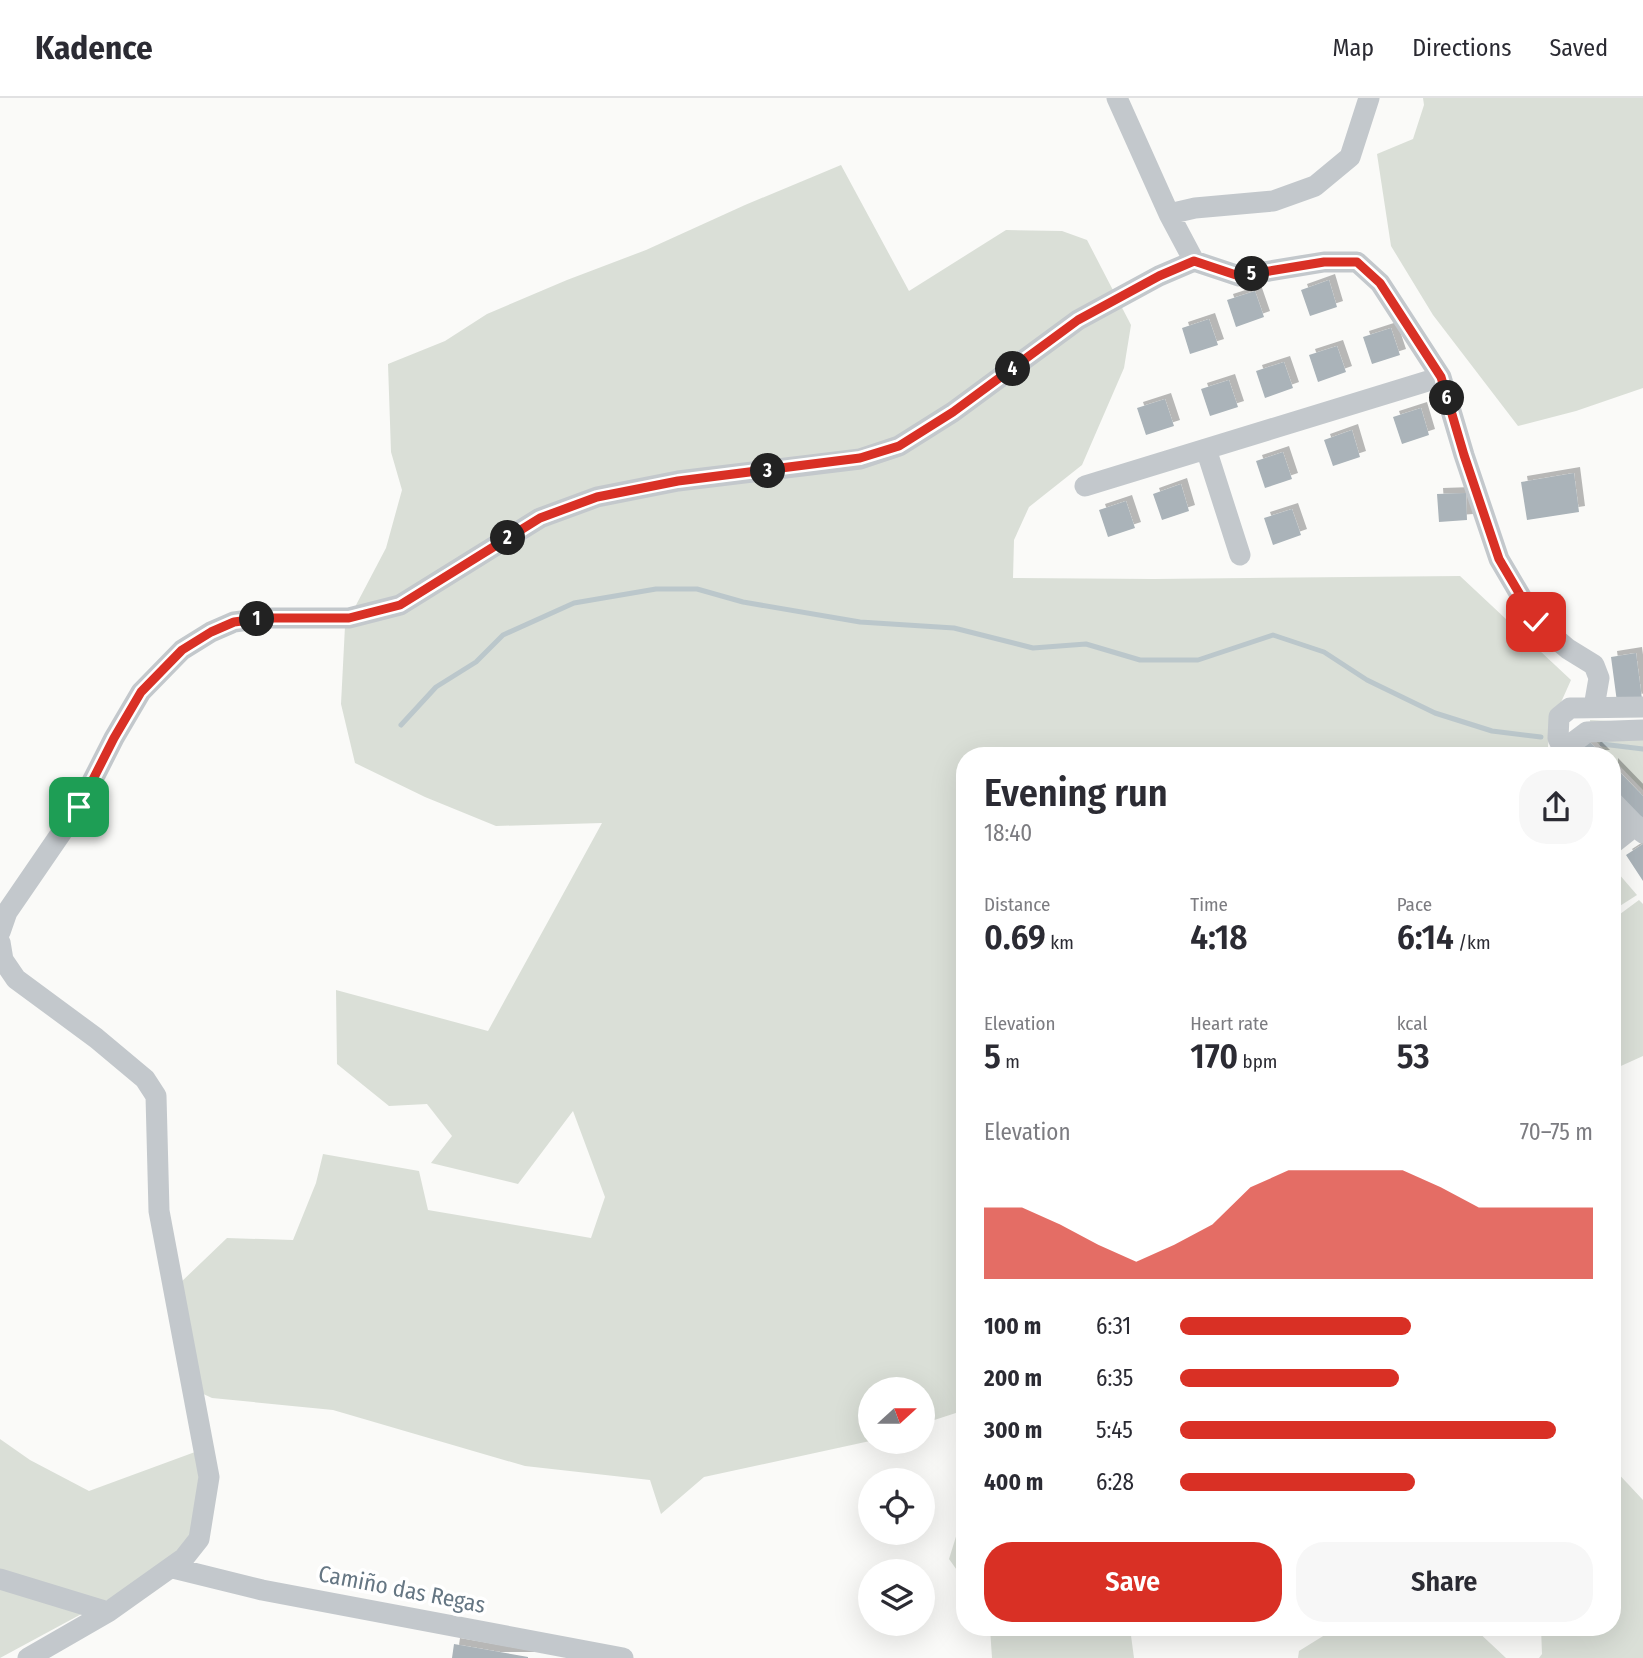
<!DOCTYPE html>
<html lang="en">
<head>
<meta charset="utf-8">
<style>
	body { margin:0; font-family:"Fira Sans Condensed",sans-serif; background:#f7f7f7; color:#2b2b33; height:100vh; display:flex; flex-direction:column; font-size:26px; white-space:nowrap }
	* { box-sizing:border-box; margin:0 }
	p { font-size:23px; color:#7c7c81 }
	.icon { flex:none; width:38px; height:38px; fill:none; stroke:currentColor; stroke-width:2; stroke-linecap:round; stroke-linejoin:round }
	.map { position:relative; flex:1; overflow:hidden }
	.sheet { position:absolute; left:956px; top:649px; width:665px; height:889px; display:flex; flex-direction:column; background:#fff; border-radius:28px; box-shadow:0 7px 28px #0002 }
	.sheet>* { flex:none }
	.needle { width:46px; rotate:69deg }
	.controls { position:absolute; left:858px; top:1279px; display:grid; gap:14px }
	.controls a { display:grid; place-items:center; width:77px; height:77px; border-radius:50%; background:#fff; box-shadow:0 7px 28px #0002; font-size:35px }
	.pin { position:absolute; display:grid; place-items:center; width:60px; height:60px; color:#fff; margin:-30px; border-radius:14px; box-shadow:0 4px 10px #0006 }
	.km { position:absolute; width:35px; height:35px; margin:-18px; border-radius:50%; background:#222; color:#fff; font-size:19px; line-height:35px; text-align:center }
	.round { display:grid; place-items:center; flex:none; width:74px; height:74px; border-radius:28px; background:#f7f7f7 }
	.summary { display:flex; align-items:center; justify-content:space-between; height:119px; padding:0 28px }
	h1 { font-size:38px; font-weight:600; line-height:52px }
	.figures { display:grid; grid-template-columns:repeat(3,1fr); gap:10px; height:119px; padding:7px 28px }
	.figures div { display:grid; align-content:center }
	.figures b { font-size:35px; font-weight:600 }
	.figures small { font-size:19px; font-weight:400 }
	.figures p { font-size:19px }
	.chart { height:196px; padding:14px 28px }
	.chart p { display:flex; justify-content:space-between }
	.chart svg { width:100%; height:126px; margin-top:7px; fill:#d93025; opacity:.7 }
	.button { display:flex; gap:14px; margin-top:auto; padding:14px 28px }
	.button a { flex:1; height:80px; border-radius:28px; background:#d93025; color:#fff; font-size:28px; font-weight:600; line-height:80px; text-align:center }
	.button a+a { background:#f7f7f7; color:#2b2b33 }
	ul { padding:0 28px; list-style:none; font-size:23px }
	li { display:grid; grid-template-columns:112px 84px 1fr; align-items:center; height:52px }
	li i { height:18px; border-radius:9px; background:#d93025 }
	header { display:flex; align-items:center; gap:42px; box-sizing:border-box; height:98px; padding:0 35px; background:#fff; border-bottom:2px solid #e1e1e2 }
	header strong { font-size:33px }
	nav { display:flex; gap:38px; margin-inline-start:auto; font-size:24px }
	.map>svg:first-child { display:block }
</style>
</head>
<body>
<header>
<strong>Kadence</strong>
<nav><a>Map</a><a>Directions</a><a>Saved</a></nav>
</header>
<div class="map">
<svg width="1643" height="1560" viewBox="0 0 1643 1560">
	<defs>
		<filter id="shadow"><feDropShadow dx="6" dy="-6" stdDeviation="0" flood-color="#0004"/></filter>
	</defs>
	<rect width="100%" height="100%" fill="#fafaf8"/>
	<!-- green -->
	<path fill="#dadfd7" d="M1423 0H1643V290L1576 313 1518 328 1433 217 1391 148 1377 56 1413 41 1424 7Z
		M841 67 909 193 1006 132 1062 133 1087 142 1131 227 1124 270 1082 367 1029 409 1014 442 1013 480 1154 481 1460 478 1571 582 1550 629 1547 658H964V1333L962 1313 922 1326V1292H870V1343L704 1379 661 1416 650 1382 525 1368 333 1312 212 1300 184 1287 178 1187 227 1140 293 1142 316 1085 323 1056 419 1073 428 1112 591 1140 605 1099 573 1013 518 1086 431 1065 452 1038 427 1006 389 1008 337 966 336 892 488 933 602 725 496 728 425 699 355 665 341 606 345 528 386 450 402 392 391 354 388 266 445 243 487 216 567 182 646 152 745 107Z
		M1590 622 1632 624 1643 622V692L1591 638Z
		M1612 768 1637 797 1612 813Z
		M1639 802 1643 806V958L1612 972V822Z
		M0 1341 30 1362 89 1393 195 1354 203 1378 198 1437 137 1486 0 1560Z
		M1612 1369 1643 1402V1560H1539L1542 1556 1541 1530H1612Z
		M964 1413V1482L949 1461Z
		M990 1530H1130L1134 1560H992Z
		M1336 1530H1474L1506 1560H1298L1299 1553Z"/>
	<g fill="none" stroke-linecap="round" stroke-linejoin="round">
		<!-- stream -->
		<path stroke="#bbc7cb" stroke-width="5" d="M401 627 436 589 476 564 503 537 574 505 656 491H697L743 504 860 524 954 530 1033 550 1086 546 1140 562H1198L1273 537 1324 554 1367 582 1435 615 1492 633 1541 639
			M1602 646 1643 651"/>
	</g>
	<!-- building -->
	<path fill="#aab3b9" filter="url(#shadow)" d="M1329 182 1337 209 1310 218 1301 192Z
		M1255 193 1264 219 1236 229 1227 202Z
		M1209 221 1218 247 1190 256 1182 230Z
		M1391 230 1400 257 1372 266 1363 239Z
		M1337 248 1346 274 1318 284 1309 257Z
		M1284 264 1293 290 1265 300 1256 273Z
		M1229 282 1238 309 1210 318 1201 291Z
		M1165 301 1174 328 1146 337 1137 310Z
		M1421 310 1429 337 1402 346 1393 319Z
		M1352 332 1360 359 1333 368 1324 342Z
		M1283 354 1292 381 1265 390 1256 363Z
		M1574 375 1579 414 1527 422 1521 384Z
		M1181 386 1189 413 1162 422 1153 396Z
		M1466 395 1467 422 1439 424 1437 396Z
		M1126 403 1135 430 1108 439 1099 412Z
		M1292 411 1301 437 1273 447 1264 420Z
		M1636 555 1642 601 1617 604 1611 559Z
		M1588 642 1604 658H1578L1575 655Z
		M1612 666 1643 698V725L1612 693Z
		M1643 746V783L1626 757Z
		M454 1546 528 1559V1560H452Z"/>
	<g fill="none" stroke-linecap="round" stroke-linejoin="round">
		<!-- minor -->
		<path stroke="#c3c8cc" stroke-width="21" d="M1117 0 1169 116 1194 163
			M1169 116 1195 110 1273 103 1315 88 1350 59 1369 0
			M1206 351 1240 457
			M1085 388 1441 279
			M1563 652 1587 634 1643 632
			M1566 658 1558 640 1559 619 1570 610 1643 609
			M1612 703 1643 735
			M1612 746 1636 727
			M0 834 7 814 79 709 114 640 141 594 182 552 211 534 234 524 265 520H349L400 507 540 420 597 399 678 383 860 361 899 348 953 314 1078 222 1159 178 1194 163 1239 178 1324 164H1357L1380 185 1441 279 1464 357 1499 461 1536 524 1568 551 1594 567 1599 580 1594 609
			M0 844 3 862 16 881 96 940 145 981 156 998 159 1113 209 1379 199 1441 184 1460 108 1514 28 1560
			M173 1470 262 1492 623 1560
			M0 1481 108 1514"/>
	</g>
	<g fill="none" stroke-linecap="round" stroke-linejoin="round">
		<defs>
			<path id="route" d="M79 709 114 640 141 594 182 552 211 534 234 524 265 520H349L400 507 540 420 597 399 678 383 860 360 899 348 953 314 1078 222 1159 178 1194 163 1239 178 1324 164H1357L1380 185 1441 279 1464 357 1499 461 1536 524"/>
		</defs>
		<!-- route casing -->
		<use href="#route" stroke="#fff" stroke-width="14"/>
		<!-- route -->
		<use href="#route" stroke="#d93025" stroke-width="9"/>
	</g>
	<g text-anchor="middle" stroke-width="7" stroke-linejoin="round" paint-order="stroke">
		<!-- street labels -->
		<g font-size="23" fill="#657683" stroke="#fff">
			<text transform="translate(402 1491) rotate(11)" y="8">Camiño das Regas</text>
		</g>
	</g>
</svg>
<div class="controls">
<a><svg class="needle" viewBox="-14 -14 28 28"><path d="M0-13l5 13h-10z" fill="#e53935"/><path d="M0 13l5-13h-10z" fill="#7c7c81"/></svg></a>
<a><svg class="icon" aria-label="locate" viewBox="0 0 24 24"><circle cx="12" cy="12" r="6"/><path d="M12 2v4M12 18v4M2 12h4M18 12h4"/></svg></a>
<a><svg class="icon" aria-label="layers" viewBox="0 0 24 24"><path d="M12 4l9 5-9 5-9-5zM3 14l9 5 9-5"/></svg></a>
</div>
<div class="pin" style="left:79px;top:709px;background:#1e9e55"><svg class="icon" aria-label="arrive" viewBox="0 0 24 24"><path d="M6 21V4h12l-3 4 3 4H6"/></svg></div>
<div class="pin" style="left:1536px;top:524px;background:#d93025"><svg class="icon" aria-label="check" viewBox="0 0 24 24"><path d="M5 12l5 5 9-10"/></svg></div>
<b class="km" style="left:257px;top:521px">1</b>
<b class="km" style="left:508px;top:440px">2</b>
<b class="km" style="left:768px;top:373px">3</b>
<b class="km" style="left:1013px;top:271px">4</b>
<b class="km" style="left:1252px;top:176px">5</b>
<b class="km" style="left:1447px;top:300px">6</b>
<section class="sheet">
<div class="summary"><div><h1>Evening run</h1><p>18:40</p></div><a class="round"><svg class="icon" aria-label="share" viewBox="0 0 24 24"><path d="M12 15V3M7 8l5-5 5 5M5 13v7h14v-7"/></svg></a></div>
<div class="figures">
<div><p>Distance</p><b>0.69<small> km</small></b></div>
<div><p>Time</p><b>4:18</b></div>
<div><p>Pace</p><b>6:14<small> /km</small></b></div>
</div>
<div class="figures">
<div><p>Elevation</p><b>5<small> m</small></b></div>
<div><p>Heart rate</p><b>170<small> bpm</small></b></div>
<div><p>kcal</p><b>53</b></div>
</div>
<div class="chart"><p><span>Elevation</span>70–75 m</p>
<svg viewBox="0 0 160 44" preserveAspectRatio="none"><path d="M0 44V19L10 19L20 25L30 32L40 38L50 32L60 25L70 12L80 6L90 6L100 6L110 6L120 12L130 19L140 19L150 19L160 19V44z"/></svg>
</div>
<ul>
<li><b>100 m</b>6:31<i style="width:56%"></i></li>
<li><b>200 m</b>6:35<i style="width:53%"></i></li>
<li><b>300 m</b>5:45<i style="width:91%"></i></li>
<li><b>400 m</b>6:28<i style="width:57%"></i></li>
</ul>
<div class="button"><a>Save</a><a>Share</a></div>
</section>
</div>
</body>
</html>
